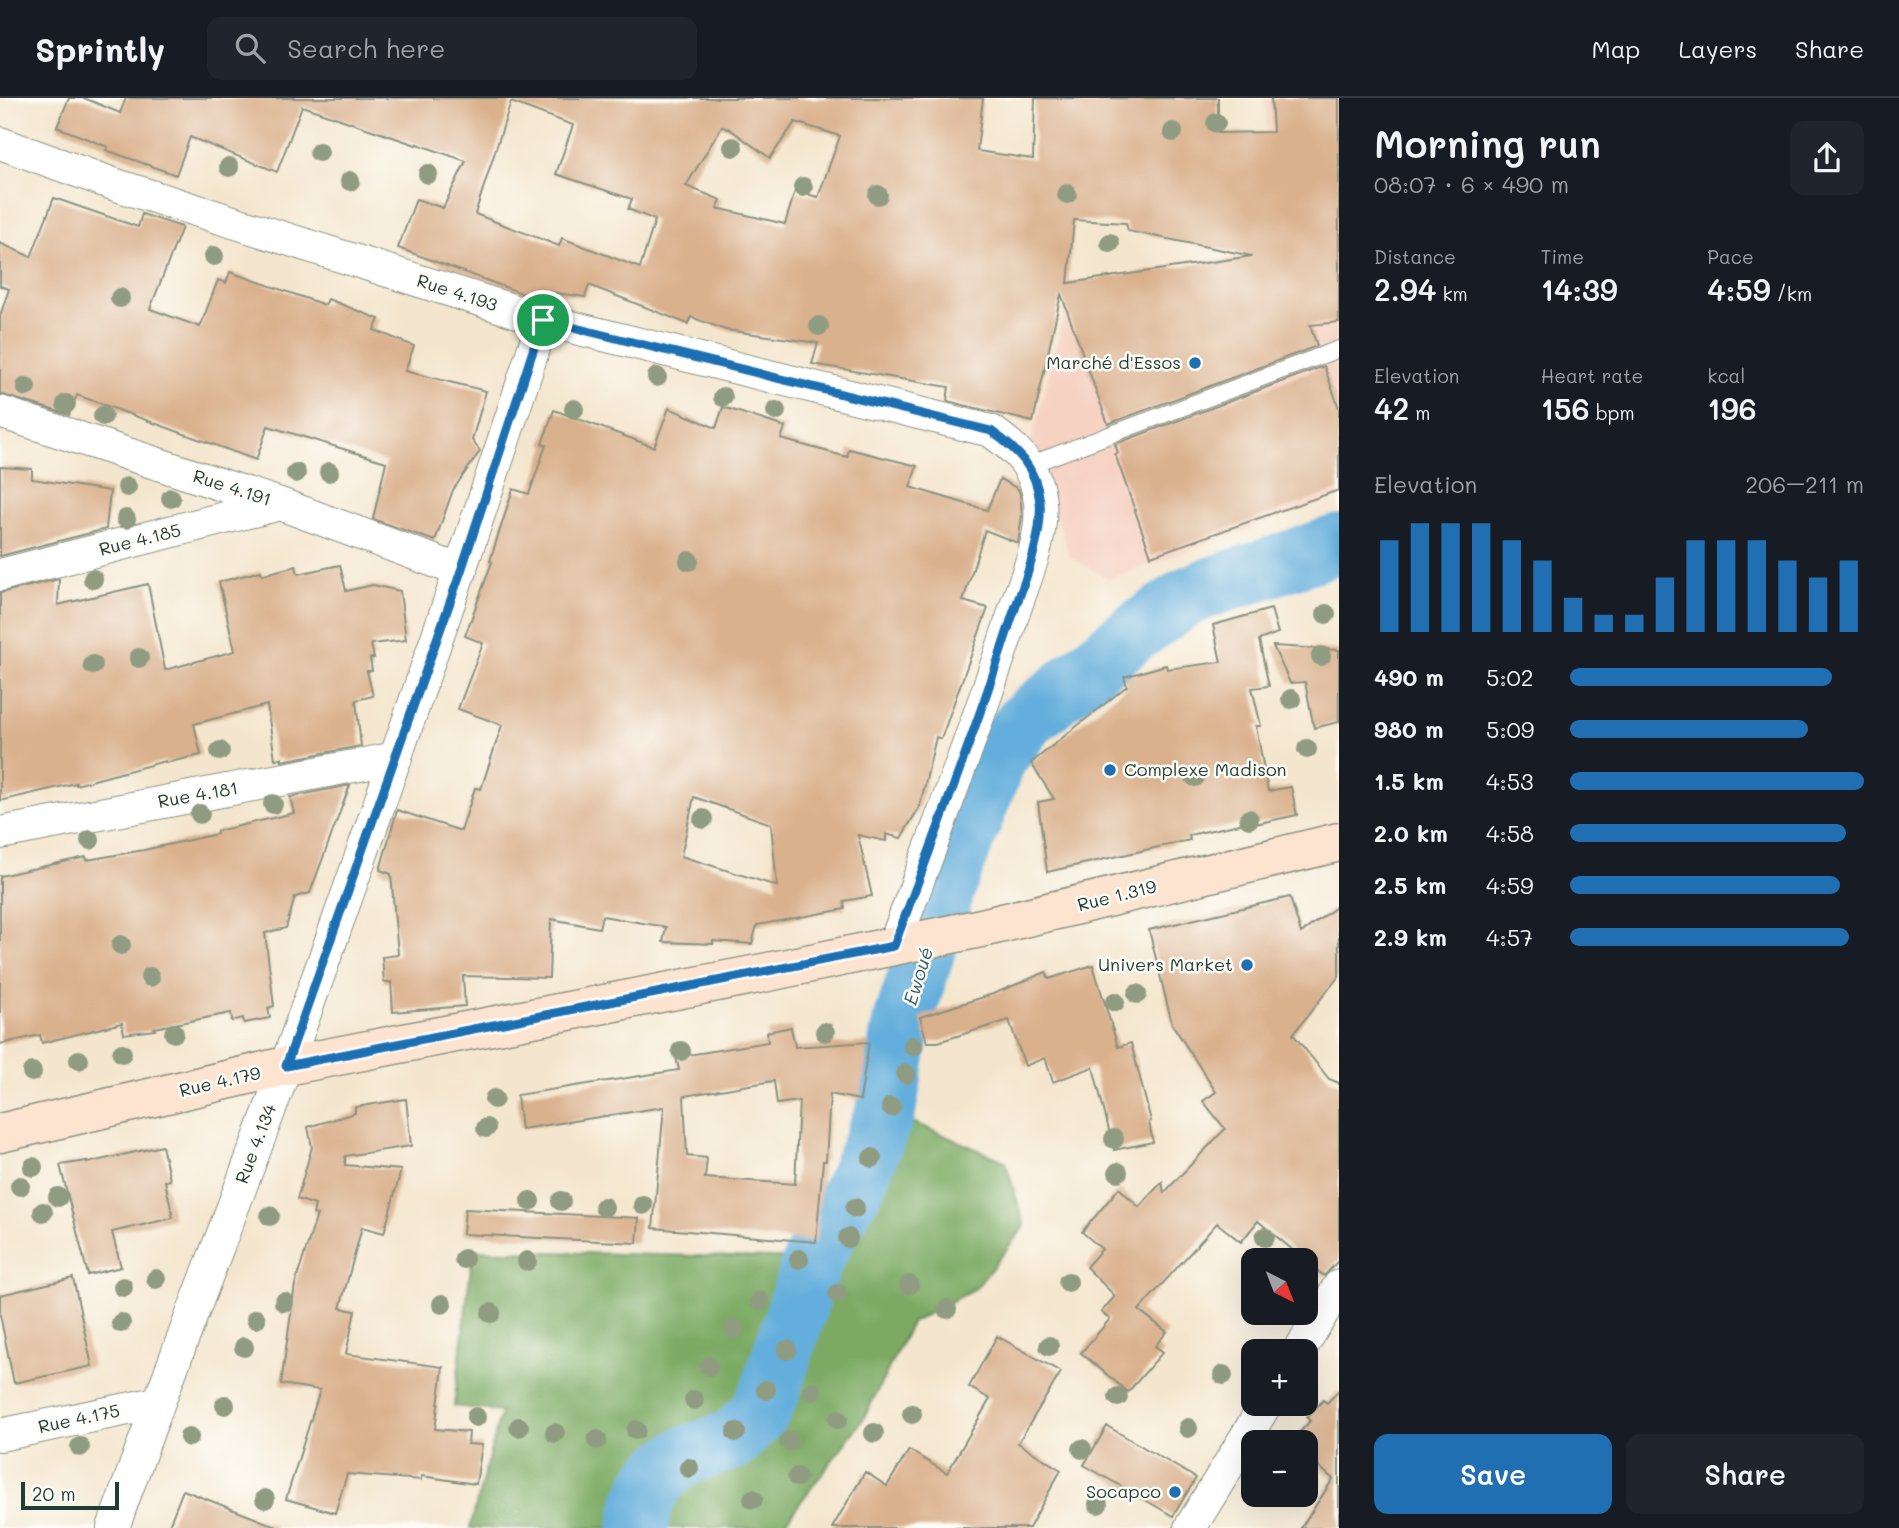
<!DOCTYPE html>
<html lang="en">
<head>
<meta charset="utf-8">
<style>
	body { margin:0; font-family:Mali,sans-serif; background:#20242c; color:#f1f3f6; height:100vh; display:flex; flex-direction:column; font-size:26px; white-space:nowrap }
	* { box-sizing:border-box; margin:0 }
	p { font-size:23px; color:#9ea1a6 }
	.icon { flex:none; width:38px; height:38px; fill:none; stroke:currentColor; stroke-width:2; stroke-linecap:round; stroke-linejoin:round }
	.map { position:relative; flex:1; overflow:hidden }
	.sheet { display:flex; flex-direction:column; background:#171b24; width:560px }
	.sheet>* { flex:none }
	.needle { width:46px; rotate:138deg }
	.fabs { position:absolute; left:1241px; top:1150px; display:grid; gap:14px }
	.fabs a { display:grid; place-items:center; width:77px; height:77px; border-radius:14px; background:#171b24; box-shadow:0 7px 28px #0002; font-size:35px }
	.scale { position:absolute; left:21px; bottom:18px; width:98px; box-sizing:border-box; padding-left:7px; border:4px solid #1f3d34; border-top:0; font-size:19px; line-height:24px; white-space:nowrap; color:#1f3d34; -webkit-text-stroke:5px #fdfcf7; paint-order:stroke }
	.pin { position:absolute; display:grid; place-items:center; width:60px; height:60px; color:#fff; margin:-30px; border:4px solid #fff; border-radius:50%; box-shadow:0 2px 7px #0007 }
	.round { display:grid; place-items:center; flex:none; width:74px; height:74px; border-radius:14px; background:#20242c }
	.headline { display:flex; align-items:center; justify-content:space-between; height:119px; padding:0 35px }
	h1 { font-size:38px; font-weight:600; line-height:52px }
	.stats { display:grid; grid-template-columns:repeat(3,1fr); gap:10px; height:119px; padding:7px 35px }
	.stats div { display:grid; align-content:center }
	.stats b { font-size:30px; font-weight:600 }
	.stats small { font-size:19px; font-weight:400 }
	.stats p { font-size:19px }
	.chart { height:196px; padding:14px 35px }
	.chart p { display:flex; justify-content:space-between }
	.chart svg { width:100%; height:126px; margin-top:7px; stroke:#1f6fb2; stroke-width:6 }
	.button { display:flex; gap:14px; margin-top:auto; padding:14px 35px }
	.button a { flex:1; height:80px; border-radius:14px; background:#1f6fb2; color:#fff; font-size:28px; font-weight:600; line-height:80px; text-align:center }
	.button a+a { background:#20242c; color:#f1f3f6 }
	ul { padding:0 35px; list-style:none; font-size:23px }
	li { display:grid; grid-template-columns:112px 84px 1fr; align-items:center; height:52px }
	li i { height:18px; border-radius:9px; background:#1f6fb2 }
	header { display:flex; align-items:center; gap:42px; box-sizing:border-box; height:98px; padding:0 35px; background:#171b24; border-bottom:2px solid #363941 }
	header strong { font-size:33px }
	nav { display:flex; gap:38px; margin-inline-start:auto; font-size:24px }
	.search { width:490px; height:63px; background:#20242c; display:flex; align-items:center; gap:18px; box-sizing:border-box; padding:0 24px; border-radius:14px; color:#9ea1a6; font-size:26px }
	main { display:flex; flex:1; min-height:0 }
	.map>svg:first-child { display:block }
</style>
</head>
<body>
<header>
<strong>Sprintly</strong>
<div class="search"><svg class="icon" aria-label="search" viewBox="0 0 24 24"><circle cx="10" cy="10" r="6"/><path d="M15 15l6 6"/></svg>Search here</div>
<nav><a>Map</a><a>Layers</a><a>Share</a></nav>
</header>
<main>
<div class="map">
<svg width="1339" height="1430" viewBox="0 0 1339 1430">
	<rect width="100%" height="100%" fill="#fdfcf7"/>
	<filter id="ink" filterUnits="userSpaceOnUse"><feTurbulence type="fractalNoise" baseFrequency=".0143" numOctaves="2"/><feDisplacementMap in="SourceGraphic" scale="14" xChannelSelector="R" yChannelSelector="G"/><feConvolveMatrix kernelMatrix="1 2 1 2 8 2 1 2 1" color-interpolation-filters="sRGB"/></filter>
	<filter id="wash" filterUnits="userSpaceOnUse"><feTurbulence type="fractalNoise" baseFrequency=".00686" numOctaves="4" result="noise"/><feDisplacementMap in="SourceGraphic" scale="28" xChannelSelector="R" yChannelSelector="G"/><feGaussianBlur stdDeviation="1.57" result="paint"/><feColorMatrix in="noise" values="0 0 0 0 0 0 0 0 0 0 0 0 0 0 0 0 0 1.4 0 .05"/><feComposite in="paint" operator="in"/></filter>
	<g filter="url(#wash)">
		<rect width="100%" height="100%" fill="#f4e6ce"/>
		<!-- built -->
		<path fill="#f6d2c3" d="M1265 0H1339V399L1109 481 1070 459 1031 344 1072 186 1274 154Z"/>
		<!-- forest -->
		<path fill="#7caa63" stroke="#4e744c" stroke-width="2" d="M886 1013 1005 1063 1025 1128 976 1190 911 1225 864 1320 781 1430H470L501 1314 454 1308 473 1152 813 1161 856 1085Z"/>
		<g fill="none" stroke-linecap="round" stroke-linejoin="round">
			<!-- river -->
			<path stroke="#64aedc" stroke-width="60" d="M638 1430 643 1406 654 1383 669 1369 686 1358 734 1341 760 1314 770 1294 813 1161 856 1085 886 1013 901 930 947 785 997 660 1026 622 1134 535 1187 499 1205 491 1339 446"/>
		</g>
		<g id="blocks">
			<!-- building -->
			<path fill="#dab18d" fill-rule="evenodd" d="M69 0H84L120 15 126 0H983L977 53 1033 61 1035 0H1218V35L1273 34 1271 0H1339V224L1310 227 1317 248 1108 326 1061 196 1033 324 947 303 949 289 812 266 818 245 726 232 691 219 688 226 589 187 585 199 535 192 532 199 398 150 416 101 443 110 466 63 417 46 416 47 302 8 277 74 190 39 176 77 106 52 108 49 57 29ZM511 4 573 27 556 76 632 101 628 111 655 122 640 170 562 140 559 148 475 116ZM795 24 840 38 818 99 795 93 785 126 717 110 721 102 686 88 722 28 727 31 728 30 770 60ZM1074 122 1126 125 1128 133 1252 158 1068 185Z
				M54 100 138 129 142 116 182 129 150 211 200 229 218 182 226 185 230 174 325 207 328 201 379 221 374 232 414 248 405 273 486 293 472 342 480 353 453 392 435 443 373 421 386 364 268 328 256 362 77 297 69 317 0 296V218L9 191 0 188V145L31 159Z
				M1324 268 1339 310V392L1151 458 1115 356 1118 355 1115 346Z
				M723 309 785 329 781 341 847 359 849 351 917 368 910 389 987 412 1000 381 1018 391 1020 396 1022 418 1018 445 985 432 963 503 988 510 941 641 936 639 920 708 901 740 886 736V743L858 737 872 798 844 803 845 811 757 827 752 846 713 843V846L663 844 666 829 602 818 599 830 551 821 549 880 463 878 465 908 393 914 391 884H384L382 859 398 857 391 776 380 772 397 712 461 733 475 690 481 691 502 627 458 611 483 545 465 538 492 464 490 463 513 391 529 396 546 347 542 346 554 312 654 349 669 310 716 330ZM694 699 771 726 777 788 681 758Z
				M0 369 32 371V381L110 393 106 431 0 458Z
				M340 467 346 493 373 487 400 493 406 542 371 546 374 560H370L372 573H367L373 598 356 602 361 648 282 663V660L275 661 267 607 194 626 201 657 165 665V663L76 687V685L0 703V495L59 481 58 507 148 486 165 572 235 553 219 484 261 473 262 477 296 468 298 476Z
				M1271 511 1278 535 1259 542 1269 588 1252 590 1261 628H1256L1268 693 1291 689 1297 717 1255 726 1254 723 1189 737 1190 742 1047 774 1038 704 1054 701 1031 665 1127 588 1124 579 1166 567 1167 571 1221 564 1213 527Z
				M1273 548 1339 552V624L1314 630 1305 584 1290 585Z
				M350 687 310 795 295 799 286 830 265 835 274 908 268 910 270 920 244 925 243 920 232 923 231 915 154 930 155 932 124 936 122 925 42 945 40 937 0 946V778L86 759 87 762 144 752 217 736V733L294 715 290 699Z
				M1290 799 1301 835 1339 807V878L1293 936 1329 981 1339 985V1162L1324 1178 1258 1123 1241 1144 1217 1125 1139 1212 1167 1234 1155 1248 1163 1254 1128 1294 1081 1255 1110 1221 1101 1214 1115 1198 1086 1169 1102 1151 1082 1134 1119 1090 1139 1109 1162 1084 1164 1095 1225 1031 1203 1003 1216 994 1172 926 1149 832Z
				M1093 867 1118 949 1131 945 1151 1023 1149 1024 1153 1044 1114 1052 1093 969 1053 984 1045 960 1025 968 1009 922 938 944H927L920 919 993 896 1046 874 1049 881Z
				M791 929 795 949 869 944 860 1002 830 996 826 1063H823L816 1144 653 1130 664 1009 521 1031 517 997 679 972 676 959 768 944 767 934ZM774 983 777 1006 799 1003 795 1086 705 1080 707 1060 687 1058 684 998Z
				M406 1001 411 1048 345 1058V1067L401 1072 384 1135 362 1129 340 1210 355 1213 346 1256 443 1269 435 1331 469 1334 468 1346 482 1347 476 1386 421 1378V1382L347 1376 335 1415 286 1401 320 1292 281 1286 295 1186 317 1117 313 1116 315 1107 297 1101 312 1049 308 1029 355 1015V1009Z
				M162 1048 170 1082 165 1083 173 1120 112 1134 121 1169 88 1177 60 1067 87 1063V1065Z
				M465 1111 639 1120 637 1145 463 1136Z
				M73 1180 92 1268 14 1285 0 1217V1197Z
				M997 1238 1061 1274 1018 1345 1061 1372 1029 1430H832L865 1374 887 1388 909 1352 947 1375 990 1301 969 1289Z
				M1339 1292V1430H1301L1333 1381 1306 1357V1344H1291L1310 1323 1307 1320 1323 1302 1327 1305Z
				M1107 1328 1196 1380 1173 1418 1084 1367Z
				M183 1392 275 1428 274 1430H168Z"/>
		</g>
	</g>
	<g filter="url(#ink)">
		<use href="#blocks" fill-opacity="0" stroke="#8a9281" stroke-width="2"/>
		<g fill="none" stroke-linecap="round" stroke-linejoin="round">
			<defs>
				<path id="lane" d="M1029 367 1339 251"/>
				<path id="street" d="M0 45 113 86 543 222 991 333C1018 352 1036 369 1040 404 1044 442 1024 482 1013 517 977 629 934 738 894 848
					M0 314 280 406 461 473
					M0 477 280 406
					M0 735 396 660
					M1299 1253 1339 1188
					M0 1337 157 1305
					M113 1430C168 1274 230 1121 287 965 376 719 462 472 543 222
					M1190 1430 1266 1306"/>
				<path id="secondary" d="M0 1035 286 968 763 875 986 829 1339 744"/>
			</defs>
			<!-- lane casing -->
			<use href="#lane" stroke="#8a9281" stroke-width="18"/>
			<!-- street casing -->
			<use href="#street" stroke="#8a9281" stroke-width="34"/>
			<!-- secondary casing -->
			<use href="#secondary" stroke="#8a9281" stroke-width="41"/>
			<!-- lane -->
			<use href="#lane" stroke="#fff" stroke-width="16"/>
			<!-- street -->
			<use href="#street" stroke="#fff" stroke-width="32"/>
			<!-- secondary -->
			<use href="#secondary" stroke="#fde4d1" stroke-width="38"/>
		</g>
		<!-- trees -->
		<g fill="#909c82">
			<circle cx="1216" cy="25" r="10"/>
			<circle cx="1173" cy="34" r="10"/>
			<circle cx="733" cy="49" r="10"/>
			<circle cx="319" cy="54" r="10"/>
			<circle cx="229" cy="69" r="10"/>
			<circle cx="428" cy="76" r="10"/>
			<circle cx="350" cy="83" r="10"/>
			<circle cx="803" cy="89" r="10"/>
			<circle cx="1067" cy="96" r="10"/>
			<circle cx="878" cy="97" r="10"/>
			<circle cx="1110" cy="145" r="10"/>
			<circle cx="214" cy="158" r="10"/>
			<circle cx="120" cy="200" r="10"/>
			<circle cx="819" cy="228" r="10"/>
			<circle cx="657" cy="279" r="10"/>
			<circle cx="26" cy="289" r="10"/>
			<circle cx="723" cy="299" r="10"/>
			<circle cx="66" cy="306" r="10"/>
			<circle cx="574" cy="311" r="10"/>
			<circle cx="776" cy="313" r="10"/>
			<circle cx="103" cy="318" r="10"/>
			<circle cx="329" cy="374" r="10"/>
			<circle cx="296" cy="375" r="10"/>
			<circle cx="127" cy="389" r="10"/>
			<circle cx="171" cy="400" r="10"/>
			<circle cx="126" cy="421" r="10"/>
			<circle cx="689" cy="463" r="10"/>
			<circle cx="93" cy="481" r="10"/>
			<circle cx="1326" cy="516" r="10"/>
			<circle cx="1321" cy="558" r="10"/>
			<circle cx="139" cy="560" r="10"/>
			<circle cx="93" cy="567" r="10"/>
			<circle cx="1291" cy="601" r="10"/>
			<circle cx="1307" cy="651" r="10"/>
			<circle cx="220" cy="653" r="10"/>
			<circle cx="1195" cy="679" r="10"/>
			<circle cx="273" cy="706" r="10"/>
			<circle cx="200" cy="716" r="10"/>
			<circle cx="703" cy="721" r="10"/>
			<circle cx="1249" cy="721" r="10"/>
			<circle cx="90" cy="742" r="10"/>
			<circle cx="121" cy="847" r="10"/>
			<circle cx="150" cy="879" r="10"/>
			<circle cx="1137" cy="896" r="10"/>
			<circle cx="1115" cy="904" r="10"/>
			<circle cx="825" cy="934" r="10"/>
			<circle cx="174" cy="935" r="10"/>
			<circle cx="913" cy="948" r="10"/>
			<circle cx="681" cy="953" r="10"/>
			<circle cx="122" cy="955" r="10"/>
			<circle cx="79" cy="962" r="10"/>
			<circle cx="32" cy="974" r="10"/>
			<circle cx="906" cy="976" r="10"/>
			<circle cx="494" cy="1001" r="10"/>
			<circle cx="891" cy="1009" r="10"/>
			<circle cx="486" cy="1030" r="10"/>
			<circle cx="1114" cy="1041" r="10"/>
			<circle cx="872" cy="1060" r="10"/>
			<circle cx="33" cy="1069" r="10"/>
			<circle cx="1118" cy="1074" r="10"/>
			<circle cx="20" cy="1088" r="10"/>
			<circle cx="58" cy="1099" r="10"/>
			<circle cx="530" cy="1103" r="10"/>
			<circle cx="561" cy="1103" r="10"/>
			<circle cx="643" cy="1107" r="10"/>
			<circle cx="604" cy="1109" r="10"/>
			<circle cx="855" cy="1110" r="10"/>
			<circle cx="43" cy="1114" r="10"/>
			<circle cx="270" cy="1118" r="10"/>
			<circle cx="1265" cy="1139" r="10"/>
			<circle cx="848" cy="1140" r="10"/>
			<circle cx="464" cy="1161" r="10"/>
			<circle cx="799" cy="1161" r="10"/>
			<circle cx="527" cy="1163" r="10"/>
			<circle cx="156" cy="1181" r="10"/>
			<circle cx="1068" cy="1184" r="10"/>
			<circle cx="909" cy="1187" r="10"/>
			<circle cx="123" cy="1189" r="10"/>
			<circle cx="838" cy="1196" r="10"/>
			<circle cx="760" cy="1203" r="10"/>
			<circle cx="284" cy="1204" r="10"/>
			<circle cx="442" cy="1206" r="10"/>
			<circle cx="947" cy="1211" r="10"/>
			<circle cx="491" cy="1215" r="10"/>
			<circle cx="256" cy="1221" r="10"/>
			<circle cx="121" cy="1225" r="10"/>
			<circle cx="734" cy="1231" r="10"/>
			<circle cx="1049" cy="1248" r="10"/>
			<circle cx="244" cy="1249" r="10"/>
			<circle cx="787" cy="1252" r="10"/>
			<circle cx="709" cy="1268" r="10"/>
			<circle cx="1223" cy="1277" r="10"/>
			<circle cx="766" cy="1292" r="10"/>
			<circle cx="812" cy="1293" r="10"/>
			<circle cx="1118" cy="1299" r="10"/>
			<circle cx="694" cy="1302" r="10"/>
			<circle cx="225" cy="1307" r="10"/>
			<circle cx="912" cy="1316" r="10"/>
			<circle cx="476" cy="1319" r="10"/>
			<circle cx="838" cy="1321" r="10"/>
			<circle cx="519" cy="1329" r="10"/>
			<circle cx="1188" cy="1330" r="10"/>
			<circle cx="636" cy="1332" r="10"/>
			<circle cx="736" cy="1334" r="10"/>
			<circle cx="555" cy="1335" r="10"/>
			<circle cx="874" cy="1335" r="10"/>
			<circle cx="189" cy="1339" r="10"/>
			<circle cx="597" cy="1342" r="10"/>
			<circle cx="789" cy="1343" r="10"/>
			<circle cx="80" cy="1349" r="10"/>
			<circle cx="1082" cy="1351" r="10"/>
			<circle cx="689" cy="1370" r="10"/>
			<circle cx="797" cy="1379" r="10"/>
			<circle cx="265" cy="1401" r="10"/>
			<circle cx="753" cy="1401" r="10"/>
			<circle cx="1098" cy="1406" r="10"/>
		</g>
	</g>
	<g fill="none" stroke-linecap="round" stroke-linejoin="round" filter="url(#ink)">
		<defs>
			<path id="route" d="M543 222 991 333C1018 352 1036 369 1040 404 1043 441 1023 487 1011 522 976 632 934 740 894 848L286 968 461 473Z"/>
		</defs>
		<!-- route casing -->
		<use href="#route" stroke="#fff" stroke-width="14"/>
		<!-- route -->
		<use href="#route" stroke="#1f6fb2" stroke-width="9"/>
	</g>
	<!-- markers -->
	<g fill="#1f6fb2" stroke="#fdfcf7" stroke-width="2.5">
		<circle cx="1195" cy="265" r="7"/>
		<circle cx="1110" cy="672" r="7"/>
		<circle cx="1247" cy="867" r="7"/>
		<circle cx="1175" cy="1394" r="7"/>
	</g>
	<g text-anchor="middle" stroke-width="5" stroke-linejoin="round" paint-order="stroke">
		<!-- street labels -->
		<g font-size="18" fill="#1f3d34" stroke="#fdfcf7">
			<text transform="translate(457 195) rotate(18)" y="6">Rue 4.193</text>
			<text transform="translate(232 390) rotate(18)" y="6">Rue 4.191</text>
			<text transform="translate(140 442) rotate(-14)" y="6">Rue 4.185</text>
			<text transform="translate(198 697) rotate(-10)" y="6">Rue 4.181</text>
			<text transform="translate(1117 798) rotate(-14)" y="6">Rue 1.319</text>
			<text transform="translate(220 984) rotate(-13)" y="6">Rue 4.179</text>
			<text transform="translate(256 1046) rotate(-69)" y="6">Rue 4.134</text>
			<text transform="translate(79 1321) rotate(-12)" y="6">Rue 4.175</text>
		</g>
		<!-- poi labels -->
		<g font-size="18" fill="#1f3d34" stroke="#fdfcf7" text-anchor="end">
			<text x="1181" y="271">Marché d'Essos</text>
			<text x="1124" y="678" text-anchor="start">Complexe Madison</text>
			<text x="1233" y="873">Univers Market</text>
			<text x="1161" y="1400">Socapco</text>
		</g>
		<!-- water labels -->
		<g font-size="19" font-style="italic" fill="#345f66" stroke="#fdfcf7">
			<text transform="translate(918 878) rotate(-73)" y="7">Ewoué</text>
		</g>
	</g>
</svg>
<div class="fabs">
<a><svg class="needle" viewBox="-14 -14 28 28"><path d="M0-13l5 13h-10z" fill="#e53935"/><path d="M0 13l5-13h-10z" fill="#9ea1a6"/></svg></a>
<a>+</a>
<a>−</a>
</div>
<div class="scale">20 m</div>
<div class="pin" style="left:543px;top:222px;background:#1e9e55"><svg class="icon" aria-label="arrive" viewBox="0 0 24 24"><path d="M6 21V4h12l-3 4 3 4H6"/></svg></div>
</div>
<section class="sheet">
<div class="headline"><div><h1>Morning run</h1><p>08:07 · 6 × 490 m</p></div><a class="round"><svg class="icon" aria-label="share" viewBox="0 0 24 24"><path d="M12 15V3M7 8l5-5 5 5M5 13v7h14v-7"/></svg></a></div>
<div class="stats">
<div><p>Distance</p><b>2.94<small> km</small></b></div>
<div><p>Time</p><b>14:39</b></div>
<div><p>Pace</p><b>4:59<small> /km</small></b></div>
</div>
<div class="stats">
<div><p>Elevation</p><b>42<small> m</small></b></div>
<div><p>Heart rate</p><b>156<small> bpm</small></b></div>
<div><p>kcal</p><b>196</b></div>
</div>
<div class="chart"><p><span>Elevation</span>206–211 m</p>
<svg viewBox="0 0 160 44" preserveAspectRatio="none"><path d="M5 44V12M15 44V6M25 44V6M35 44V6M45 44V12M55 44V19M65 44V32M75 44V38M85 44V38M95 44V25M105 44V12M115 44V12M125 44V12M135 44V19M145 44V25M155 44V19"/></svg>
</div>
<ul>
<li><b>490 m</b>5:02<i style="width:89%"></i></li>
<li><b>980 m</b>5:09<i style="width:81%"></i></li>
<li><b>1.5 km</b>4:53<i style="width:100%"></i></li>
<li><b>2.0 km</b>4:58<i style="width:94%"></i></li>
<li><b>2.5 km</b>4:59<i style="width:92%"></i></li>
<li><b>2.9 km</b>4:57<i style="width:95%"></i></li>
</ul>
<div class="button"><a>Save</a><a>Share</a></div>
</section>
</main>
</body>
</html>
